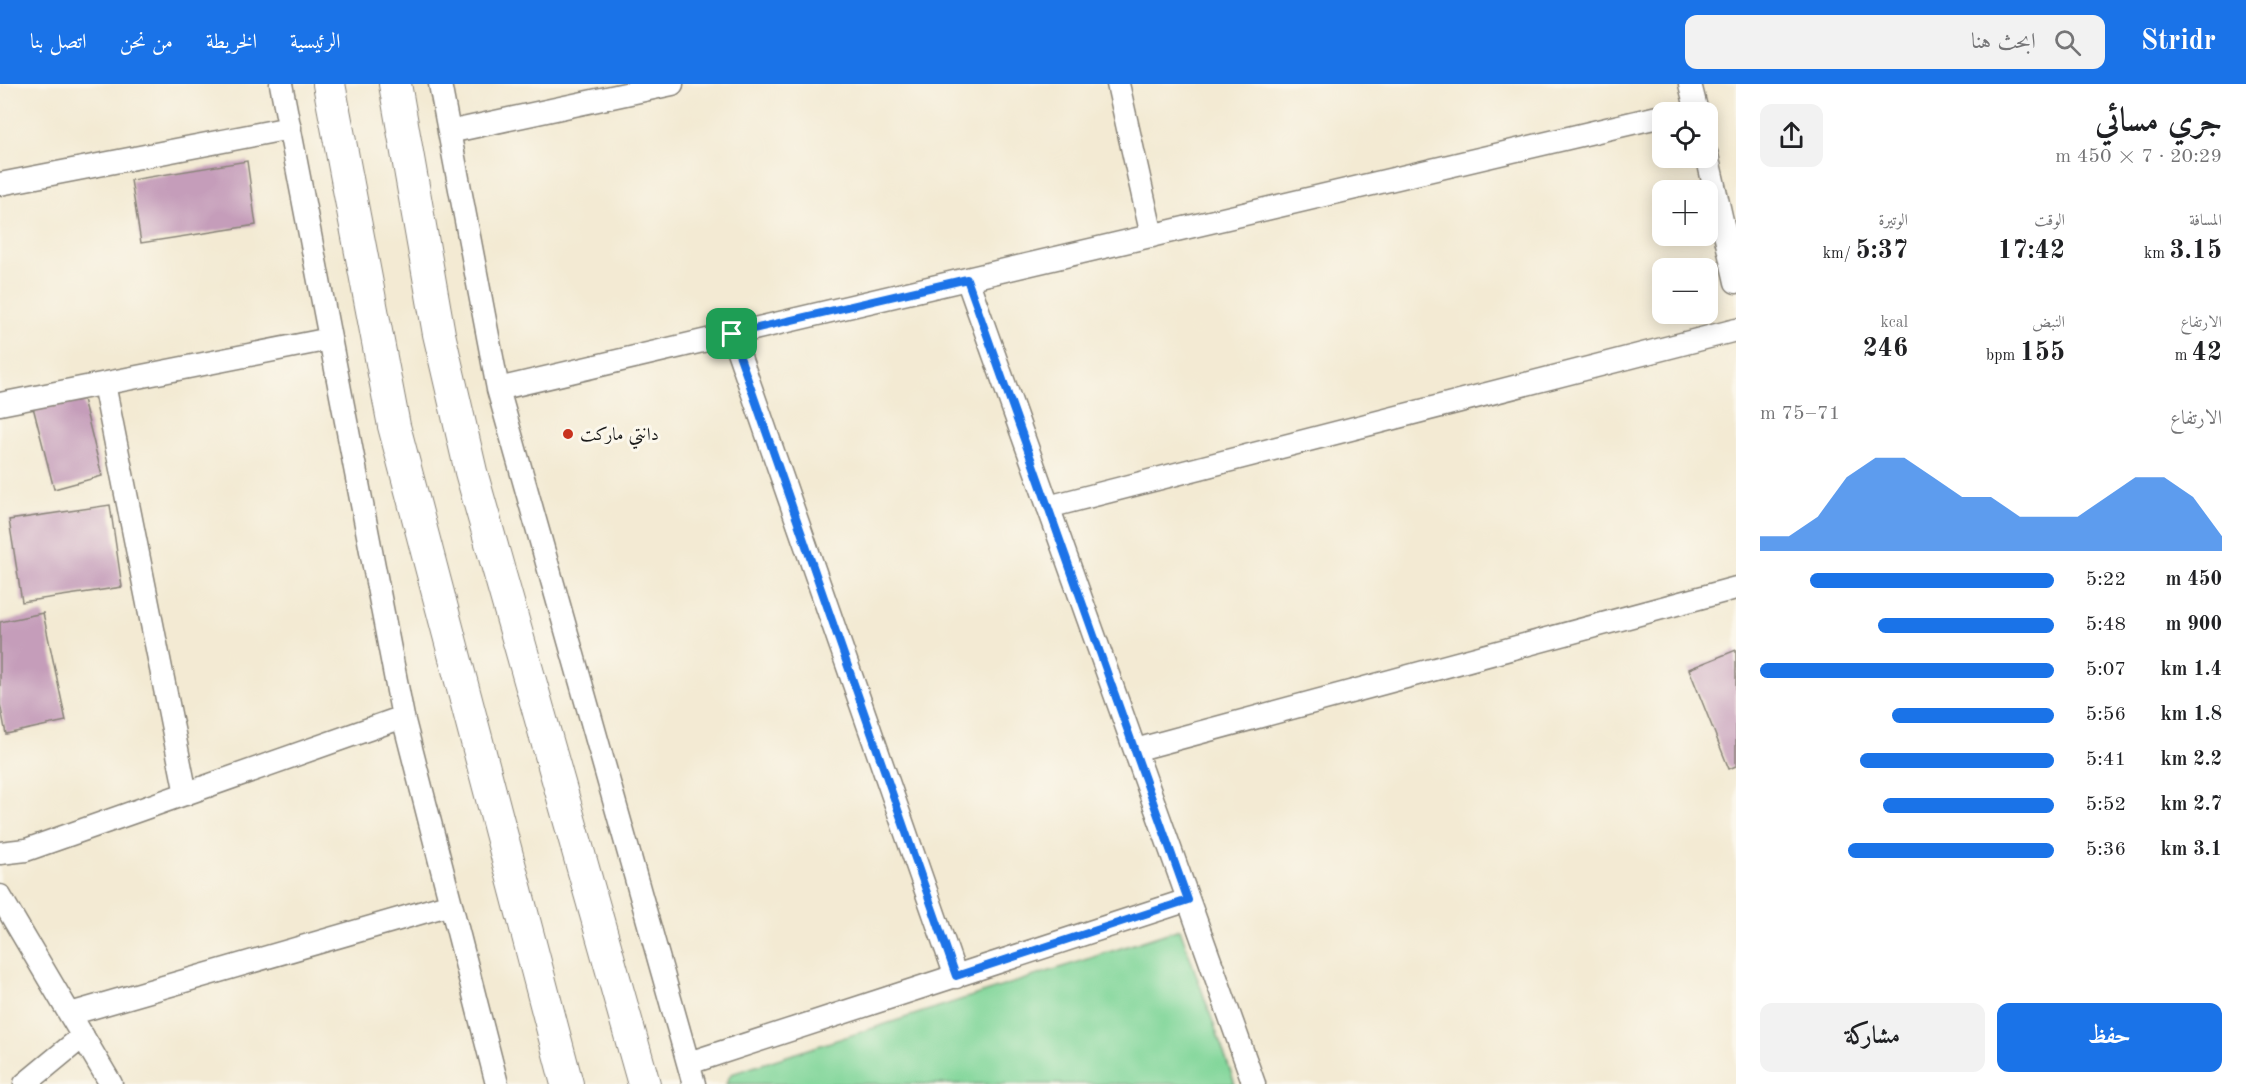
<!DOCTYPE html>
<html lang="ar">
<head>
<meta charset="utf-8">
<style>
	body { margin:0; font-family:"Old Standard TT",Amiri,serif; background:#f2f2f2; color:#202124; direction:rtl; height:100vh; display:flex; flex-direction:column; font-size:22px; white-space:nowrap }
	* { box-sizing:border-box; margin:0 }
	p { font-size:20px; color:#757577 }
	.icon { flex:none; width:33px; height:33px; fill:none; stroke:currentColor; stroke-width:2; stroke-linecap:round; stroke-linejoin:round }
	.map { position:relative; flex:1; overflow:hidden; direction:ltr }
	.drawer { display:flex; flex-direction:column; background:#fff; width:510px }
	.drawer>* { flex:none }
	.controls { position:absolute; left:1652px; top:18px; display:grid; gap:12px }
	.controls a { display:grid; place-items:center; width:66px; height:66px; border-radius:12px; background:#fff; box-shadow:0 3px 15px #0003; font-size:30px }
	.pin { position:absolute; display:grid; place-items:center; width:51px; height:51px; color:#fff; margin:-26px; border-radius:12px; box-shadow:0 3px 9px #0006 }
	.round { display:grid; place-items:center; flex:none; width:63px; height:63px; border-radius:12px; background:#f2f2f2 }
	.overview { display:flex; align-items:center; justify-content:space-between; height:102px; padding:0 24px }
	h1 { font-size:33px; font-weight:600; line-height:45px }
	.figures { display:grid; grid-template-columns:repeat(3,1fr); gap:9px; height:102px; padding:6px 24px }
	.figures div { display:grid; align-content:center }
	.figures b { font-size:26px; font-weight:600 }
	.figures small { font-size:16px; font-weight:400 }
	.figures p { font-size:16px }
	.chart { height:168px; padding:12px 24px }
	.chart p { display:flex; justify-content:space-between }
	.chart svg { width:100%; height:108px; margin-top:6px; fill:#1a73e8; opacity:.7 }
	.primary-button { display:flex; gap:12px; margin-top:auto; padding:12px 24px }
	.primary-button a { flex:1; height:69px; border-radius:12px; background:#1a73e8; color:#fff; font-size:24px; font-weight:600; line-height:69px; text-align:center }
	.primary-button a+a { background:#f2f2f2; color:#202124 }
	ul { padding:0 24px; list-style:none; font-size:20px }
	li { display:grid; grid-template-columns:96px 72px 1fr; align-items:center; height:45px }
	li i { height:15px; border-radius:8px; background:#1a73e8 }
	header { display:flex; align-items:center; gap:36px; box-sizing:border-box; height:84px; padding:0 30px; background:#1a73e8; color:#fff }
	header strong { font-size:28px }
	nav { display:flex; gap:33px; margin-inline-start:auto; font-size:21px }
	.search { width:420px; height:54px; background:#f2f2f2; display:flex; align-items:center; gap:15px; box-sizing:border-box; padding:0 21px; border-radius:12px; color:#757577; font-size:22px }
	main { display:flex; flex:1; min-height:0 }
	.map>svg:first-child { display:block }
</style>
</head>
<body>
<header>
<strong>Stridr</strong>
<div class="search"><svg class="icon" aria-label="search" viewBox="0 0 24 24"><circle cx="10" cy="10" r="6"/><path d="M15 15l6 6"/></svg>ابحث هنا</div>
<nav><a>الرئيسية</a><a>الخريطة</a><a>من نحن</a><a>اتصل بنا</a></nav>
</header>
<main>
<section class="drawer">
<div class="overview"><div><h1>جري مسائي</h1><p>20:29 · 7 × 450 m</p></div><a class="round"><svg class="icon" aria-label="share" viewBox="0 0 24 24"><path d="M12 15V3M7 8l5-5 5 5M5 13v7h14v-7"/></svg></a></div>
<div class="figures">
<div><p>المسافة</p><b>3.15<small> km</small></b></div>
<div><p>الوقت</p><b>17:42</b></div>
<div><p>الوتيرة</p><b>5:37<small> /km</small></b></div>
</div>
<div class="figures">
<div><p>الارتفاع</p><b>42<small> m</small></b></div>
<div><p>النبض</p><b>155<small> bpm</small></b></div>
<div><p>kcal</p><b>246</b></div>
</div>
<div class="chart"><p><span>الارتفاع</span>71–75 m</p>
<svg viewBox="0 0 160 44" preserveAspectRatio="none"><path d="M0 44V38L10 38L20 30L30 14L40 6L50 6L60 14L70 22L80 22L90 30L100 30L110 30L120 22L130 14L140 14L150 22L160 38V44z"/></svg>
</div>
<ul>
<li><b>450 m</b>5:22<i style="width:83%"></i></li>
<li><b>900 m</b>5:48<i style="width:60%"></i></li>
<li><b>1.4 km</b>5:07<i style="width:100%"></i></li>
<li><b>1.8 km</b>5:56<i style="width:55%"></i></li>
<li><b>2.2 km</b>5:41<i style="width:66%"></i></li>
<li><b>2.7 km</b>5:52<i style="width:58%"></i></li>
<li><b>3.1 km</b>5:36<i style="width:70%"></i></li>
</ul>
<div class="primary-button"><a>حفظ</a><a>مشاركة</a></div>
</section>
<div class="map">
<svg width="1736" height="1000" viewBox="0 0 1736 1000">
	<rect width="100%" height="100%" fill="#fbf7ec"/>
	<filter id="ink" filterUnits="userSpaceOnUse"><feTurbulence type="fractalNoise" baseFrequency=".0167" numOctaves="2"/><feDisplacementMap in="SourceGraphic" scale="12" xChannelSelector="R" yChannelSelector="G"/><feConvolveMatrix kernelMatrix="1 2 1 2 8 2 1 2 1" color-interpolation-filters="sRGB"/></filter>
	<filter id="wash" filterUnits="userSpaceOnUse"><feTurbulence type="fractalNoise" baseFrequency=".008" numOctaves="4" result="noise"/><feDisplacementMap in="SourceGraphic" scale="24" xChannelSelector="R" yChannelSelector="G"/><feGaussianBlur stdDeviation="1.35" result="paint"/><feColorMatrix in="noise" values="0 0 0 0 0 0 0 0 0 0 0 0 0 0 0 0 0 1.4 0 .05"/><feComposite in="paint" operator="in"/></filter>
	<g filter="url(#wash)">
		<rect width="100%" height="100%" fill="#f3ead3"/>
		<!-- green -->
		<path fill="#81d69a" stroke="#4e795b" stroke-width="1.5" d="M1180 845 1235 1000H726L731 990Z"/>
		<g id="blocks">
			<!-- building -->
			<path fill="#c59dba" d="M247 77 256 141 141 159 131 96Z
				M82 311 102 392 54 405 33 323Z
				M110 421 122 503 22 518 9 436Z
				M43 529 66 637 6 650 0 620V538Z
				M1736 566V682L1729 685 1689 585Z"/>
		</g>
	</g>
	<g filter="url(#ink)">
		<use href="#blocks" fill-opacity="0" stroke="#888378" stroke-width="1.5"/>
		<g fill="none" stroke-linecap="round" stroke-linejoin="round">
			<defs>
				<path id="street" d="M281 0 403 633 497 1000
					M440 0 498 305 694 1000
					M1118 0 1152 152
					M1690 0 1697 28
					M449 48 672 0
					M1707 71 1736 198
					M0 100 290 44
					M967 195 1254 1000
					M732 250 956 893
					M104 300 186 710
					M498 305 1662 32
					M0 320 330 255
					M1048 423 1736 246
					M1135 666 1736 504
					M0 769 26 766 403 633
					M0 812 111 1000
					M70 930 451 820
					M689 979 1188 816
					M25 1000 83 952"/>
				<path id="secondary" d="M329 0 394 342 567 1000
					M395 0 439 250 471 388 644 1000"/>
			</defs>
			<!-- street casing -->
			<use href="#street" stroke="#888378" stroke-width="25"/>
			<!-- secondary casing -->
			<use href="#secondary" stroke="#888378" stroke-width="34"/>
			<!-- street -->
			<use href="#street" stroke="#fff" stroke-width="22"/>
			<!-- secondary -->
			<use href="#secondary" stroke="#fff" stroke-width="32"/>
		</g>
	</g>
	<g fill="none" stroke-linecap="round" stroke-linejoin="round" filter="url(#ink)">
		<defs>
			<path id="route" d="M967 195 1188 816 956 892 732 250Z"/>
		</defs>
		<!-- route casing -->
		<use href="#route" stroke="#fff" stroke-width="12"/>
		<!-- route -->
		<use href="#route" stroke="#1a73e8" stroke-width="8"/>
	</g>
	<!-- markers -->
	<circle fill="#c8321e" stroke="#fbf7ec" stroke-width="2" cx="568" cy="350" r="6"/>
	<g text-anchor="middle" stroke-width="6" stroke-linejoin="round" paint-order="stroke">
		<!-- poi labels -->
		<g font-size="18" fill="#1c1c1c" stroke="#fbf7ec" text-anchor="start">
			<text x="580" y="356">دانتي ماركت</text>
		</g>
	</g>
</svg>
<div class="controls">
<a><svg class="icon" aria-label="locate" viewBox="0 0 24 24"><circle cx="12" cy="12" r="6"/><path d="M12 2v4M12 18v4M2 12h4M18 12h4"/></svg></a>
<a>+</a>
<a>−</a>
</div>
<div class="pin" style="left:732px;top:250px;background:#1e9e55"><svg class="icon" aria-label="arrive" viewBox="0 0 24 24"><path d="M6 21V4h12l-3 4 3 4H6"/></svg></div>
</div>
</main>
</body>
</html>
